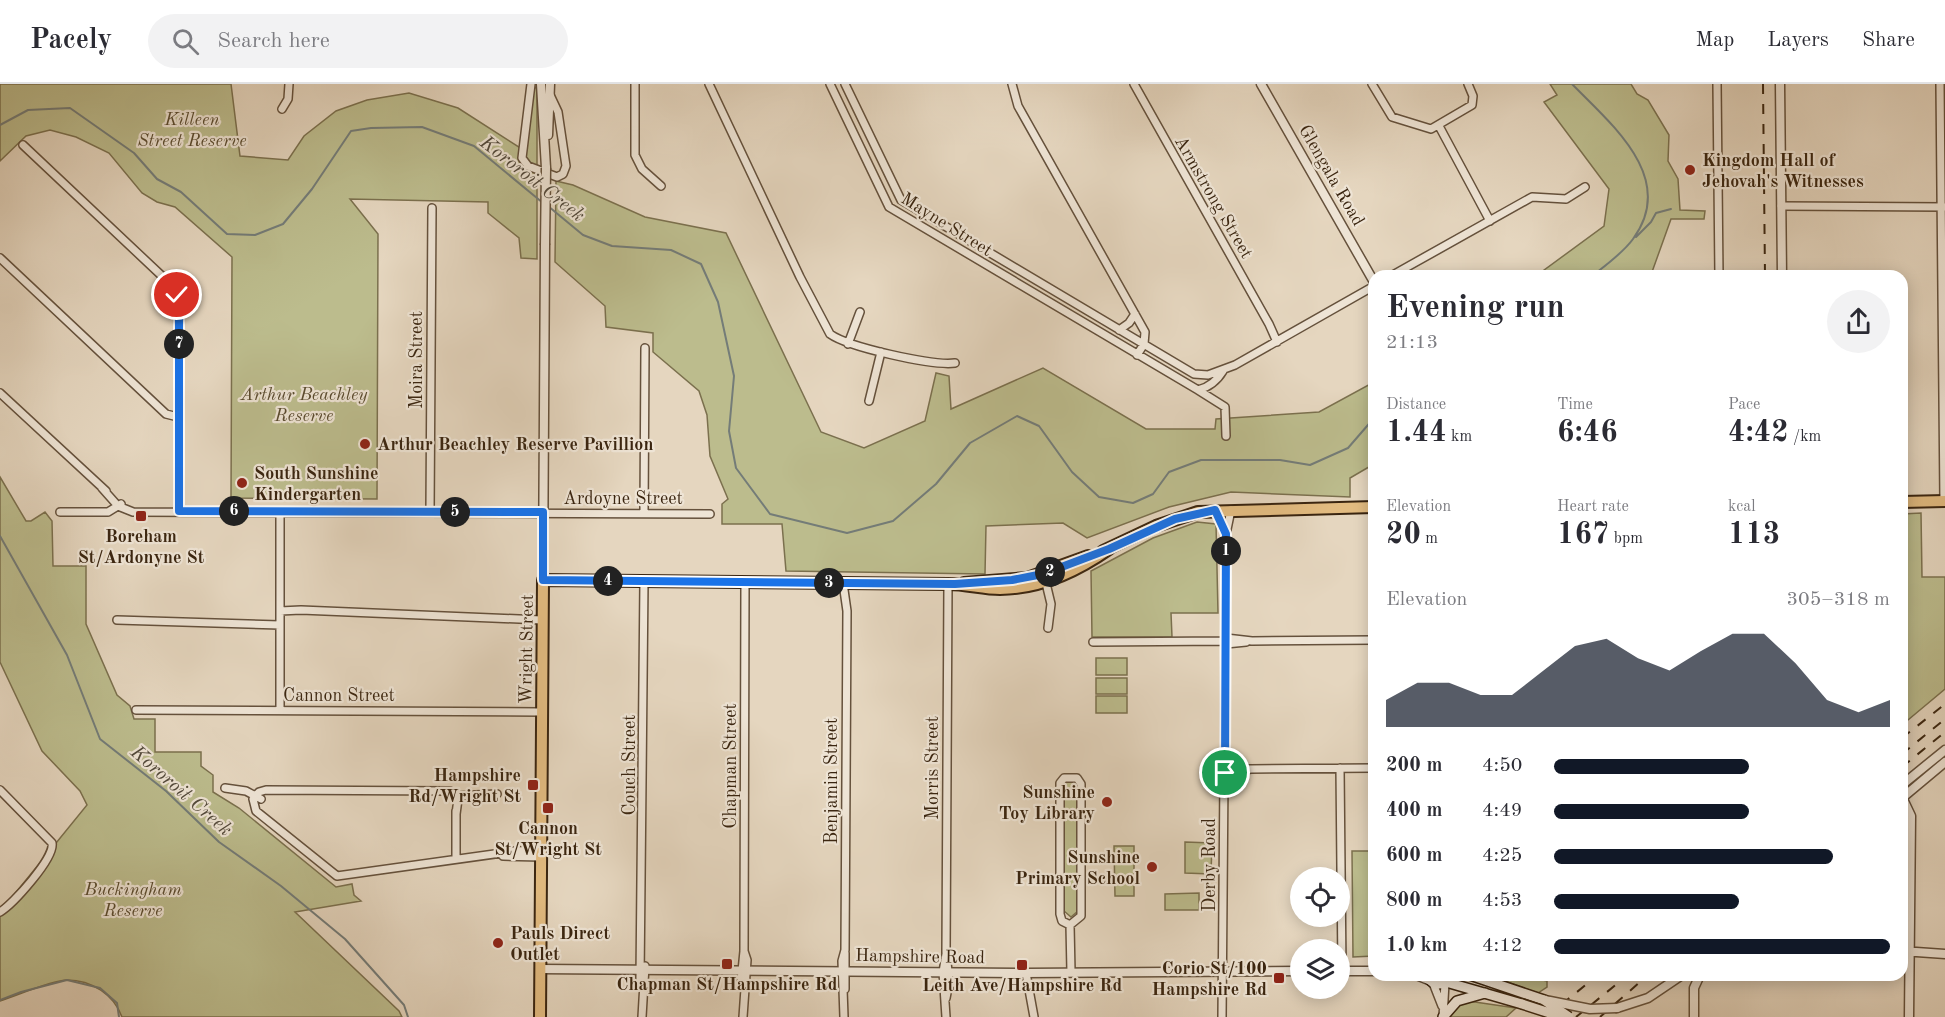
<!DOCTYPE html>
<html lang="en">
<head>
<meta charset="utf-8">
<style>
	body { margin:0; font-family:"Old Standard TT",serif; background:#f2f2f3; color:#2b2b33; height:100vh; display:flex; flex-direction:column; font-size:22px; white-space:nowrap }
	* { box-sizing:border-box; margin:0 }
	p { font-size:20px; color:#7c7c81 }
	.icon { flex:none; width:33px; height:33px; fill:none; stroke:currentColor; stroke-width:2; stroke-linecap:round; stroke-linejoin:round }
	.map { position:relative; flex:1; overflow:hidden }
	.side { position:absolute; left:1368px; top:186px; width:540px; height:711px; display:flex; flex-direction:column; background:#fff; border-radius:18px; box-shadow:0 3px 15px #0003 }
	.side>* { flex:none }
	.fabs { position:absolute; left:1290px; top:783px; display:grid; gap:12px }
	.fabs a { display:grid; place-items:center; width:60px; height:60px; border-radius:50%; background:#fff; box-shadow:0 3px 15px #0003; font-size:30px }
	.pin { position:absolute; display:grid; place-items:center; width:51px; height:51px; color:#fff; margin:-26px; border:3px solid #fff; border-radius:50%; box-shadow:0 2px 6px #0007 }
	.km { position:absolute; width:30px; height:30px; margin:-15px; border-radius:50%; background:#222; color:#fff; font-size:16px; line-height:30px; text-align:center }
	.round { display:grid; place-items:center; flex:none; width:63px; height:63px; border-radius:32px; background:#f2f2f3 }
	.overview { display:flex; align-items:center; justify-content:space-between; height:102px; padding:0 18px }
	h1 { font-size:33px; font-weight:700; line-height:45px }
	.figures { display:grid; grid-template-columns:repeat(3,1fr); gap:9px; height:102px; padding:6px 18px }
	.figures div { display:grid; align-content:center }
	.figures b { font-size:30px; font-weight:700 }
	.figures small { font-size:16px; font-weight:400 }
	.figures p { font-size:16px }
	.chart { height:168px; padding:12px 18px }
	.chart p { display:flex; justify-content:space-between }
	.chart svg { width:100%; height:108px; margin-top:6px; fill:#111827; opacity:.7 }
	ul { padding:0 18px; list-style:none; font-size:20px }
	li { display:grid; grid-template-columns:96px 72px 1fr; align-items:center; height:45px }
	li i { height:15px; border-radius:8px; background:#111827 }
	header { display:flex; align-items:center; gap:36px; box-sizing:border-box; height:84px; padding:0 30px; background:#fff; border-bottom:2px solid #e1e1e2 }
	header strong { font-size:28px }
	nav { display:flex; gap:33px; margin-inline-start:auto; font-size:21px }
	.search { width:420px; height:54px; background:#f2f2f3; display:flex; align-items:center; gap:15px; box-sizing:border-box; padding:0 21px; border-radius:33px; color:#7c7c81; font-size:22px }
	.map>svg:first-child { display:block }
</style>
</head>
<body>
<header>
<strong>Pacely</strong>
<div class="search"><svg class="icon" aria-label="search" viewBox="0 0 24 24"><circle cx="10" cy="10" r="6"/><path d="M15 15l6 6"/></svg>Search here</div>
<nav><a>Map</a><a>Layers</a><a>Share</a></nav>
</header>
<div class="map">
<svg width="1945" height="933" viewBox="0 0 1945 933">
	<rect width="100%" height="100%" fill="#e5d6bf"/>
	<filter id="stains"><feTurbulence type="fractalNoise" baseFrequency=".00333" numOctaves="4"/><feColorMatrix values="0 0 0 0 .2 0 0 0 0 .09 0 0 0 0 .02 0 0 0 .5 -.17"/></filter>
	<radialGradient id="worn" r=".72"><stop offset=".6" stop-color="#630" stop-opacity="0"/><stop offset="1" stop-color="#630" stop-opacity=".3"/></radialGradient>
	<!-- green -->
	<path fill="#bcbc8d" stroke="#7b704e" stroke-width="1.5" d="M0 0H231L240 72 288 76 304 52 336 27 367 16 409 9 458 24 525 67 534 2 537 5V175L521 174 519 154 488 129V118L350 115 378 150 377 415 231 414 232 173 175 123 157 118 142 109 109 69 76 53 50 46 26 52 0 77Z
		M1550 0H1631L1637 10 1648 16 1669 51 1668 77 1678 95 1680 126 1705 127 1704 135H1671L1652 188 1645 192H1536L1604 142 1609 105 1544 18 1557 11Z
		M556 97 573 101 645 133 726 149 821 348 864 364 925 337 936 289 949 292 951 325 1043 284 1146 345H1215L1216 335 1319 328 1374 298V380L1350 394V413L1231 408 1169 423 1087 454 1063 439 986 442 985 490 786 487 782 440H722V420L728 415 710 372 707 331 699 307 653 268V249L606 243 605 222 555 178Z
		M0 393 26 437H31L45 428 52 437 53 482H86V540L117 611 130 622 134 635H155V668H201V682L213 691V708L239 724 336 803 352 800 354 811 361 817 295 828 399 927 402 933H122C114 911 92 896 67 896 52 896 16 912 0 917V828L87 721 80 707 42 667 0 578Z
		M1921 429 1922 493H1945V605L1902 641V430Z
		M1197 438 1216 440 1218 529H1171L1172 553H1092L1091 487 1153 454Z
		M1096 574H1127V591H1096Z
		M1096 594H1127V610H1096Z
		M1096 612H1127V629H1096Z
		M1074 696 1078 699V827L1071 833 1064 827V702L1067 697Z
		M1185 758 1212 759 1211 790 1185 789Z
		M1114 762H1134V812H1115Z
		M1352 767H1374V872L1353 873Z
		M1199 809V826H1165V810Z
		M1488 891H1521L1547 897V903L1538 909Z
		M1468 917 1516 924 1506 933H1450L1459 920Z"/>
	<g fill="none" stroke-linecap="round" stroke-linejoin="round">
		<!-- stream -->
		<path stroke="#747c78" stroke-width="2" d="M1572 0C1611 40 1678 94 1633 155 1623 169 1606 181 1592 192
			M0 41 28 26 70 24 134 69 157 95 181 108 227 150 255 151 283 140 312 105 351 47 371 44 422 43 474 62 543 119
			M548 122 583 151 612 162 671 166 701 180 718 218 734 292 729 347 736 384 770 430 847 449 893 437 936 400 970 359 1017 332 1039 342 1072 388 1099 413 1133 419 1153 410 1169 388 1201 376H1280L1310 381 1348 364 1374 334
			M1636 153 1651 138 1656 129 1671 125
			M0 452 67 571 100 655 166 707 219 758 281 802 345 855 404 921 408 933
			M0 916 21 908 67 896 100 904 117 919 119 933"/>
		<defs>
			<path id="minor" d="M531 0 522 74 528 82 557 93 563 90 566 82 558 28 550 11
				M635 0V71L642 85 661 102
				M709 0 800 193 830 250C848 263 932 282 955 279
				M830 0 889 123 1198 306C1210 303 1217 297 1223 287
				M845 0 901 116 1194 290 1208 291 1235 281 1374 202
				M1012 0 1018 22 1145 248 1144 260 1137 271
				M1134 0 1269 240 1277 258
				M1372 0 1392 33 1431 45 1472 21 1473 12 1468 0
				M1717 0 1719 192
				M1940 0 1944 417
				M282 25 288 15 289 0
				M1439 42 1490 137
				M23 61 180 209 184 222 179 234
				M1781 122 1945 123
				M0 174 166 330 178 333
				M1391 192 1532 113 1566 115 1585 103
				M175 207 179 234V427
				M1119 246 1129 239 1135 230
				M848 260 860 228
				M1198 306 1225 323 1226 352
				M0 309 106 407
				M869 317 881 268
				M102 404 118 422 133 428 710 430
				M1215 426 1226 450
				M60 428H108L121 420
				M430 428 432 124
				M644 429 645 264
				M1045 495 1051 520 1048 544
				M843 499 847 527 845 866 842 877 844 933
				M280 527 301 526 542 536
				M117 536 280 541
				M1226 554 1252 557 1374 556
				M1093 558 1226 557
				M1226 560 1246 558
				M136 626 541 628
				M280 626V428
				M1225 683 1249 685
				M1340 684 1342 887
				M1225 689 1251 685 1374 684
				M1064 694H1077L1081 700V832L1070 841 1062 837 1060 830V699Z
				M225 704 246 707 261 715
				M0 706 52 759C55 774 13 820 0 828
				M454 712 497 710
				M456 730 458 715 450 707 266 706 259 708 253 715 256 727 337 792 516 767 541 766
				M503 772 541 773
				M456 775V727
				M1070 841 1071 888
				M845 869V905
				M946 870 943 888 946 933
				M1026 889 1034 933
				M1433 899 1442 922
				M744 905 741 897 744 867 745 498
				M643 906 640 895 644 497
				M946 914 949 898 946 868 948 500
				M642 933 645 882
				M743 933 747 876 744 867
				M1222 933 1226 450 1231 426
				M1443 933 1445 899"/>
			<path id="tertiary" d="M541 0 546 84
				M1261 0 1374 198
				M1780 0 1782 192
				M548 51 550 0
				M543 496 545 161
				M1902 701 1945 666
				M1902 713 1911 732 1909 933
				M1902 714 1945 678
				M1902 867 1945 870
				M540 885 1026 889 1300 887
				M1340 887H1374
				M1416 891 1431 897
				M1617 924 1648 914 1682 891
				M1694 933V904L1700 891"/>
			<path id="secondary" d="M1426 891C1433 903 1445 903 1452 891
				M1470 891 1544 916
				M1446 898 1522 920
				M1443 933 1457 917 1485 909"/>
			<path id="primary" d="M1902 418 1945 417
				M1103 467 1156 442 1198 428 1374 423
				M964 499 1027 494 1088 472
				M540 933 543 496 948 500C966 500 983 505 1000 505 1040 505 1076 488 1109 465"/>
		</defs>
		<!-- minor casing -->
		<use href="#minor" stroke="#65513c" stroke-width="10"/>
		<!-- tertiary casing -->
		<use href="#tertiary" stroke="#65513c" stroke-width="11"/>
		<!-- secondary casing -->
		<use href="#secondary" stroke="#3a2510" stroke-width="12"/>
		<!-- primary casing -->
		<use href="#primary" stroke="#3a2510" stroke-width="14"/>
		<!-- minor -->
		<use href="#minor" stroke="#eee4d5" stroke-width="7"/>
		<!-- tertiary -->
		<use href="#tertiary" stroke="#eee4d5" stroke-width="8"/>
		<!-- secondary -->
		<use href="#secondary" stroke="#eee4d5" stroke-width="9"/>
		<!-- primary -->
		<use href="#primary" stroke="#e2bb80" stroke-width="10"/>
		<!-- rail -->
		<path stroke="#3a2510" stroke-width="2" stroke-dasharray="10 10" stroke-linecap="butt" d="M1763 0 1765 192
			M1902 654 1945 620
			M1902 670 1945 635
			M1902 683 1945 648
			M1546 933 1598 891
			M1576 933 1628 891
			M1600 933 1648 891"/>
		<defs>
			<path id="tertiary-bridge" d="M545 161 546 84
				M1545 916 1590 925 1617 924"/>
			<path id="secondary-bridge" d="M1544 916 1569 933
				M1522 920 1562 933"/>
		</defs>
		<!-- tertiary-bridge casing -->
		<use href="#tertiary-bridge" stroke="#65513c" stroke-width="11" stroke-linecap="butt"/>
		<!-- secondary-bridge casing -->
		<use href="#secondary-bridge" stroke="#3a2510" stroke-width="12" stroke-linecap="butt"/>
		<!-- tertiary-bridge -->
		<use href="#tertiary-bridge" stroke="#eee4d5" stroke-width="8"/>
		<!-- secondary-bridge -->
		<use href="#secondary-bridge" stroke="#eee4d5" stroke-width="9"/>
	</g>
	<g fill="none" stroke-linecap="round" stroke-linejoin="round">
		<defs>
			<path id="route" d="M177 211 179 234V427L543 428V496L955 500 1012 496 1043 490 1109 465 1175 435 1215 426 1226 450 1225 689"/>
		</defs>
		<!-- route casing -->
		<use href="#route" stroke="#fff" stroke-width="12"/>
		<!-- route -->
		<use href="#route" stroke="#1a73e8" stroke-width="8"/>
	</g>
	<!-- markers -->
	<g fill="#8f2418" stroke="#eee4d5" stroke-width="2">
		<circle cx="1690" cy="86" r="6"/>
		<circle cx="365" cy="360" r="6"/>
		<circle cx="242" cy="399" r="6"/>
		<rect x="135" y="426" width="12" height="12" rx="3"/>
		<rect x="527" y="695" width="12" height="12" rx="3"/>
		<circle cx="1107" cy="718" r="6"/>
		<rect x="542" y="718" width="12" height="12" rx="3"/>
		<circle cx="1152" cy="783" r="6"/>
		<circle cx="498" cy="859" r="6"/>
		<rect x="721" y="874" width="12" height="12" rx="3"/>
		<rect x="1016" y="875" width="12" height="12" rx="3"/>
		<rect x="1273" y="888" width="12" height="12" rx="3"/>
	</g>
	<g text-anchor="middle" stroke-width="4.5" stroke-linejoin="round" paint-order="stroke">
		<!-- park labels -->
		<g font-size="18" font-style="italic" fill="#5a4b2f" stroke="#eee4d5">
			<text x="192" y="41">Killeen<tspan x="192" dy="21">Street Reserve</tspan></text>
			<text x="304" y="316">Arthur Beachley<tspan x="304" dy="21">Reserve</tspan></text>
			<text x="133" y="811">Buckingham<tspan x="133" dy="21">Reserve</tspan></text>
		</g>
		<!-- poi labels -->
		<g font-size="18" font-weight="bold" fill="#3a2510" stroke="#eee4d5" text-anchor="start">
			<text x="1702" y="82">Kingdom Hall of<tspan x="1702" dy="21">Jehovah's Witnesses</tspan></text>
			<text x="377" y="366">Arthur Beachley Reserve Pavillion</text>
			<text x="254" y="395">South Sunshine<tspan x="254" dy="21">Kindergarten</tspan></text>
			<text x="141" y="458" text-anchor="middle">Boreham<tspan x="141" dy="21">St/Ardonyne St</tspan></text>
			<text x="521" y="697" text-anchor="end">Hampshire<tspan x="521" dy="21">Rd/Wright St</tspan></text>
			<text x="1095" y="714" text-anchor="end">Sunshine<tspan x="1095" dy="21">Toy Library</tspan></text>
			<text x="548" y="750" text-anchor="middle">Cannon<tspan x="548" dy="21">St/Wright St</tspan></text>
			<text x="1140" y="779" text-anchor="end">Sunshine<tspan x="1140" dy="21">Primary School</tspan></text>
			<text x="510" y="855">Pauls Direct<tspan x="510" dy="21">Outlet</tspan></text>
			<text x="1267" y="890" text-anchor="end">Corio St/100<tspan x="1267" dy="21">Hampshire Rd</tspan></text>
			<text x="727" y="906" text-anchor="middle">Chapman St/Hampshire Rd</text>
			<text x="1022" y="907" text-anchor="middle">Leith Ave/Hampshire Rd</text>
		</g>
		<!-- street labels -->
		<g font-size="18" fill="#3a2510" stroke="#eee4d5">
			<text transform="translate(1332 91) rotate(60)" y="6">Glengala Road</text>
			<text transform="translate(1214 113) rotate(60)" y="6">Armstrong Street</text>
			<text transform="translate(947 140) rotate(32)" y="6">Mayne Street</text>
			<text transform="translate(416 276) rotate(-90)" y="6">Moira Street</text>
			<text x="623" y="420">Ardoyne Street</text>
			<text transform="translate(526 565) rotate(-89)" y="6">Wright Street</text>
			<text x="339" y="617">Cannon Street</text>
			<text transform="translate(629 681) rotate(-90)" y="6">Couch Street</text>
			<text transform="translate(730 682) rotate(-90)" y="6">Chapman Street</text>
			<text transform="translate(932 684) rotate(-90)" y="6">Morris Street</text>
			<text transform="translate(831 697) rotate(-90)" y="6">Benjamin Street</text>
			<text transform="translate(1209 781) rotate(-90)" y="6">Derby Road</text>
			<text transform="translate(920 872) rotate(1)" y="6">Hampshire Road</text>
		</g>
		<!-- water labels -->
		<g font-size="20" font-style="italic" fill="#52493b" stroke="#eee4d5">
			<text transform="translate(533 94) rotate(38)" y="7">Kororoit Creek</text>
			<text transform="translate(182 706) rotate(41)" y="7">Kororoit Creek</text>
		</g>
	</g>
	<rect width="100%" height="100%" filter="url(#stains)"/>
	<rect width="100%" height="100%" fill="url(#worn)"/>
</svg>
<div class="fabs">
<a><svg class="icon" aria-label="locate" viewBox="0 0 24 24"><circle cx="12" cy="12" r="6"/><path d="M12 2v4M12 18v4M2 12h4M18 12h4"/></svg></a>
<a><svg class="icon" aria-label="layers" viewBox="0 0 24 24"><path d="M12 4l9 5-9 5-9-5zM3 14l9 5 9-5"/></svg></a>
</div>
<div class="pin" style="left:1225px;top:689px;background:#1e9e55"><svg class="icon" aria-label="arrive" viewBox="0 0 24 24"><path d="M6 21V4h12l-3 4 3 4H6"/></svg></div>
<div class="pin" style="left:177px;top:211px;background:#d93025"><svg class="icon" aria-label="check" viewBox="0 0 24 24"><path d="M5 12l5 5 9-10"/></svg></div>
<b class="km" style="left:1226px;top:467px">1</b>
<b class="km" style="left:1050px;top:488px">2</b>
<b class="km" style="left:829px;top:499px">3</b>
<b class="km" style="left:608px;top:497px">4</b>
<b class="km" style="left:455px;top:428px">5</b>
<b class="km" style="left:234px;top:427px">6</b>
<b class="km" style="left:179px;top:260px">7</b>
<section class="side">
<div class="overview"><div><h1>Evening run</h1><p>21:13</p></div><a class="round"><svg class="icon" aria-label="share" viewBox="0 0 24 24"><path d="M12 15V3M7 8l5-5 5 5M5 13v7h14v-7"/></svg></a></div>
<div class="figures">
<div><p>Distance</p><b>1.44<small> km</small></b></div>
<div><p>Time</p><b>6:46</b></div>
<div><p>Pace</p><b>4:42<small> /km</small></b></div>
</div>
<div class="figures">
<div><p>Elevation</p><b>20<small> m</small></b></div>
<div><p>Heart rate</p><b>167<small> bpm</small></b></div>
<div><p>kcal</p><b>113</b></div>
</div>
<div class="chart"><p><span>Elevation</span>305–318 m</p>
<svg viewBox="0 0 160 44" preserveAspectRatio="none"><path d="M0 44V33L10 26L20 26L30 31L40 31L50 21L60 11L70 8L80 16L90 21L100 13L110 6L120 6L130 18L140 33L150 38L160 33V44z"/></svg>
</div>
<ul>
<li><b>200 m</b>4:50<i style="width:58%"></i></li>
<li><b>400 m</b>4:49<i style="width:58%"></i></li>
<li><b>600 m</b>4:25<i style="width:83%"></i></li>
<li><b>800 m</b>4:53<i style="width:55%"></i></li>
<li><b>1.0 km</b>4:12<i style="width:100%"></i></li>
</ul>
</section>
</div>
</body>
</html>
